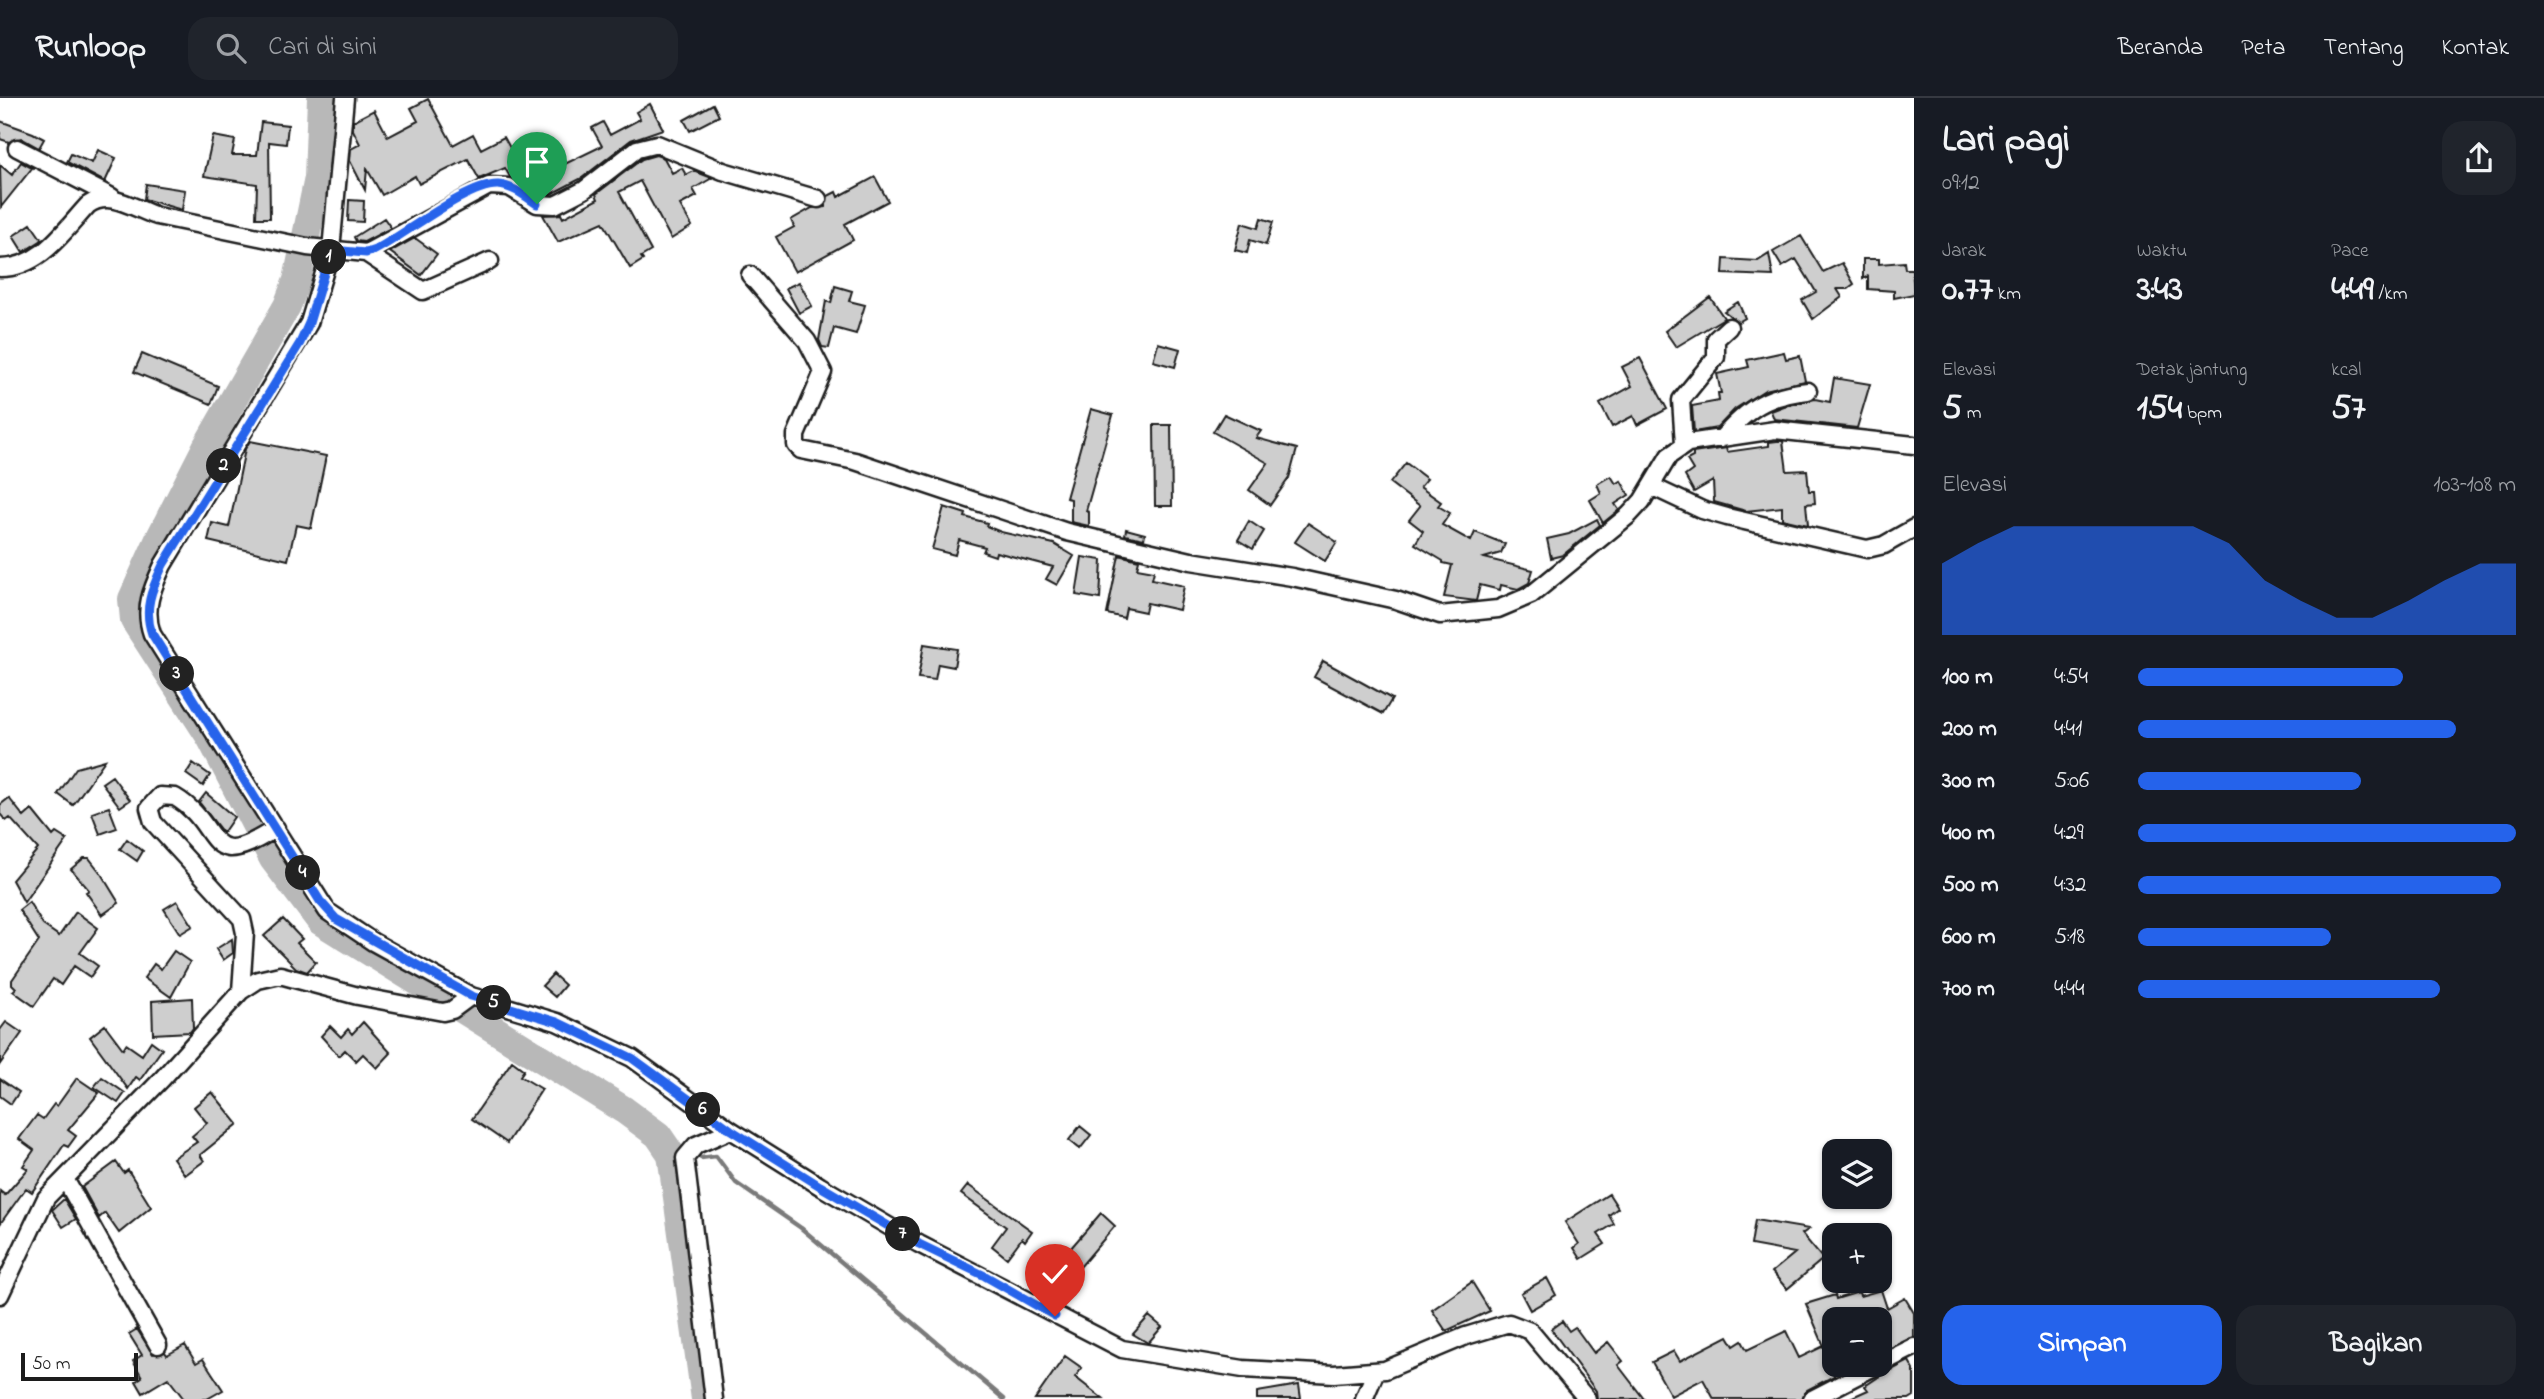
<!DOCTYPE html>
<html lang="id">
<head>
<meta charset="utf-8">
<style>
	body { margin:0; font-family:"Indie Flower",sans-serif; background:#20242c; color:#f1f3f6; height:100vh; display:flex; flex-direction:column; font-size:26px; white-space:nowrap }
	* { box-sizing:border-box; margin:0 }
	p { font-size:23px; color:#9ea1a6 }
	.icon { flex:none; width:38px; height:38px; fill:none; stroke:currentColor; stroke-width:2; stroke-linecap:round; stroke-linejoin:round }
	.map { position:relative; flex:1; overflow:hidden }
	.side { display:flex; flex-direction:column; background:#171b24; width:630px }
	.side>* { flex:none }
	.buttons { position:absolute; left:1822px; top:1041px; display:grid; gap:14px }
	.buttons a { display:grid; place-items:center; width:70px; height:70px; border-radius:14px; background:#171b24; box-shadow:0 2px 5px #0004; font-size:35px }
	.scale { position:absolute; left:21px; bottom:18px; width:117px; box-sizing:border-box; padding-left:7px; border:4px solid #1c1c1c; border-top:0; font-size:19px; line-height:24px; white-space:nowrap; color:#1c1c1c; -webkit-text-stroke:5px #fff; paint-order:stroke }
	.pin { position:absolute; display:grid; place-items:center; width:60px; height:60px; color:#fff; margin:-72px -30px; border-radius:50% 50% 50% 0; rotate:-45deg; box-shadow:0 0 7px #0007 }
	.pin .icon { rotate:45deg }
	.km { position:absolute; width:35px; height:35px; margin:-18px; border-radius:50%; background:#222; color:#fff; font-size:19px; line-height:35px; text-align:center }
	.round { display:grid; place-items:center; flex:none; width:74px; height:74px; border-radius:21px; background:#20242c }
	.head { display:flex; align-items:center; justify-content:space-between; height:119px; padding:0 28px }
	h1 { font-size:38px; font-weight:800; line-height:52px }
	.figures { display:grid; grid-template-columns:repeat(3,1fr); gap:10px; height:119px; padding:7px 28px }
	.figures div { display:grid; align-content:center }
	.figures b { font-size:35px; font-weight:800 }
	.figures small { font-size:19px; font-weight:400 }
	.figures p { font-size:19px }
	.chart { height:196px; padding:14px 28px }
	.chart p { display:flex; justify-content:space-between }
	.chart svg { width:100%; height:126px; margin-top:7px; fill:#2563eb; opacity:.7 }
	.primary-button { display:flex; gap:14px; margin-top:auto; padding:14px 28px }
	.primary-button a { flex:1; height:80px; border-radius:21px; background:#2563eb; color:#fff; font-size:28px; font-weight:800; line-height:80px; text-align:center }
	.primary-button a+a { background:#20242c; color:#f1f3f6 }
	ul { padding:0 28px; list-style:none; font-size:23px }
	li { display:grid; grid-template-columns:112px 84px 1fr; align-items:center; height:52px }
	li i { height:18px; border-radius:9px; background:#2563eb }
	header { display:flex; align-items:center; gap:42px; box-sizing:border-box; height:98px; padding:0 35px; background:#171b24; border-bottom:2px solid #363941 }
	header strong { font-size:33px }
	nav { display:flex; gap:38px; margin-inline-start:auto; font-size:24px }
	.search { width:490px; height:63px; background:#20242c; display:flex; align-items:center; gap:18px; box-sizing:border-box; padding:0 24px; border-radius:21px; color:#9ea1a6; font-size:26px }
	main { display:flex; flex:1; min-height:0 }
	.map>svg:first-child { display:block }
</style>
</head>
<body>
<header>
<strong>Runloop</strong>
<div class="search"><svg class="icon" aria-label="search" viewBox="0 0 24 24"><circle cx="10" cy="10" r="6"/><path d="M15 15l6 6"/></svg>Cari di sini</div>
<nav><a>Beranda</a><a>Peta</a><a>Tentang</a><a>Kontak</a></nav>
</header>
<main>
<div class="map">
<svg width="1914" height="1301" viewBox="0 0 1914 1301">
	<rect width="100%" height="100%" fill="#fff"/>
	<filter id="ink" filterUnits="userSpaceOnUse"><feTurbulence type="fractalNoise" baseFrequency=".0143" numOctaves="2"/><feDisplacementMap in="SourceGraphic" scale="14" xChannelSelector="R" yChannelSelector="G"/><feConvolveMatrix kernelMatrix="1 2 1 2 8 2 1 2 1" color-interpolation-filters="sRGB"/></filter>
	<g filter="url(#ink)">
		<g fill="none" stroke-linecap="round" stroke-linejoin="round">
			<!-- stream -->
			<path stroke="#7a7a7a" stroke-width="4.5" d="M701 1060 716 1058 736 1085 801 1130 1004 1301"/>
			<!-- river -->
			<path stroke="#b8b8b8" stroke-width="28" d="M321 0 318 80 297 182 287 208 206 349 159 441 132 501 134 522 210 639 273 761 320 823 624 1012 658 1037 671 1056 705 1301"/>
		</g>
		<!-- building -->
		<path fill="#cecece" stroke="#1c1c1c" stroke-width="2" d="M428 1 453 47 473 36 481 51 504 39 515 59 521 56 534 81 602 48 592 30 603 24 610 37 640 21 636 14 650 6 663 31 631 42 582 80 551 96H540L510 79 505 70 479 81 468 61 419 86 415 78 382 97 367 71 365 92 350 63 351 51 360 46 353 32V23L374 12 388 39 418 23 411 10Z
			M713 6 719 18 690 33 684 22Z
			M0 23 33 35 44 41 39 50 21 40 9 44 0 41Z
			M261 24 288 27 286 46 269 44 270 120H256L257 86 204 78 213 38 235 42 232 57H257Z
			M98 52 116 60 105 84 67 64 71 56 92 65Z
			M656 57 664 60 672 75 682 70 686 77 694 73 712 80 693 91 697 98 680 107 692 128 671 141 640 83 619 94 651 153 641 159 643 162 630 170 603 124 558 144 543 117 561 116 563 120 598 101 596 96 642 61Z
			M21 64 32 70 1 109 0 67 12 77Z
			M875 79 888 103 845 126 853 142 795 174 776 139 794 129 791 122 812 110 825 109 828 98 836 94 838 99Z
			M146 86 185 92 182 112 144 101Z
			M349 102 364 103 363 124 348 123Z
			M384 120 391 130 364 144 356 143 354 139Z
			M1261 120 1273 124 1266 147 1250 142 1247 155 1235 152 1242 125 1258 130Z
			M31 126 42 142 23 154 13 138Z
			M1801 138 1823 174 1842 165 1854 186 1847 191H1837L1842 199 1813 221 1802 202 1816 194 1809 182 1796 161 1782 169 1773 154Z
			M415 140 437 156 421 177 390 154Z
			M1769 156 1773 178 1723 176 1724 161 1758 163Z
			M1863 161H1879V166L1904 164 1905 171H1912L1914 196 1894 200V193L1868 191V178L1863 181Z
			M799 184 812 208 799 215 786 190Z
			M835 188 852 193 849 203 865 207 856 236 834 230 829 250 822 249 819 242 826 203 831 205Z
			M1710 199 1724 220 1676 249 1665 233Z
			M1738 204 1745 220 1738 224 1724 213Z
			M1158 245 1180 251 1175 269 1153 263Z
			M1784 254 1786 261 1800 258 1805 283 1765 292 1735 311 1717 330 1694 334 1692 308 1719 303 1718 295H1721L1717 276 1749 269 1747 262Z
			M142 256 218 288 211 306 134 274Z
			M1640 260 1667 311 1637 327 1633 318 1612 329 1600 306 1632 288 1622 269Z
			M1834 280 1870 286 1857 330 1774 321 1771 313 1784 308 1815 301 1830 304Z
			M1091 311 1113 317 1086 413 1089 414V428L1071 424V401L1066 400Z
			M1224 316 1261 333 1256 340 1297 351 1289 380 1270 407 1249 392 1268 365 1213 334Z
			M1154 327H1171L1172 408H1155Z
			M250 343 326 358 311 430 296 427 288 462 208 443 212 425 229 429 245 351Z
			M1777 343H1783L1787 373 1807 372 1809 393H1814L1815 405 1806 406 1808 427 1782 421V409L1746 413 1714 404 1713 383 1694 394 1685 378 1693 372 1687 362 1693 359V355L1726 350 1727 354 1769 348V344Z
			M1406 365 1427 381 1420 389 1441 404 1438 408 1450 415 1442 427 1471 443 1475 434 1505 446 1501 455 1484 460 1533 472 1529 485 1518 491 1501 487 1500 492 1480 487 1476 503 1444 499 1452 467 1443 465V463L1415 446 1423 433 1409 422 1420 408 1390 385Z
			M1611 378 1616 386 1621 383 1629 397 1615 406 1619 412 1603 425 1590 402 1601 395 1597 386Z
			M944 409 966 416 965 419 987 425 986 428 1001 434 1054 446 1074 458 1057 487 1046 481 1053 469 996 454 995 458 983 454 985 449 959 442 955 457 932 451Z
			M1597 421 1600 427 1563 457 1551 460 1547 441 1569 436Z
			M1249 423 1264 433 1253 451 1238 442Z
			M1308 425 1337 444 1325 463 1295 444Z
			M1126 431 1145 436 1144 441 1125 437Z
			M1119 457 1139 462 1137 470 1154 473 1152 481 1184 488 1179 512 1147 505 1145 514 1126 510 1124 520 1107 516Z
			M1082 459 1102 462 1100 501 1076 497Z
			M924 546 957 551 954 569 938 566 935 582 918 580Z
			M1323 563 1392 601 1383 616 1314 579Z
			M105 662 73 707 58 696 76 670Z
			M193 665 210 677 203 688 186 676Z
			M112 678 130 702 120 709 102 685Z
			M206 695 234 719 223 735 199 704Z
			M9 700 24 719 32 712 53 738 56 735 67 742 24 804 12 782 38 751 10 720 6 723 0 716V707Z
			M109 709 117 730 100 736 92 715Z
			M127 741 143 753 137 763 120 751Z
			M84 760H89L100 774 119 805 102 817 86 794 89 792 71 771Z
			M177 803 193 828 180 836 164 811Z
			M29 804 43 827 59 838 76 814 98 830 80 855 98 868 90 879 74 868 61 887 53 881 34 908 13 893 16 890 12 886V882L39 843 19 812Z
			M283 821 302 841 297 845 316 864 307 874 296 870 264 838Z
			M232 841 233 855 223 862 216 851Z
			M174 853 190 864 171 899 144 880 154 866 161 871Z
			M553 876 565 887 555 899 542 888Z
			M192 900 193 930 190 934 153 936 152 903Z
			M6 924 22 935 0 966V932Z
			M363 924 391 955 377 970 363 956 356 963 345 952 339 958 321 938 330 928 341 939 348 931 352 936Z
			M105 927 123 951 126 946 142 957 151 943 162 951 140 982 136 979 128 991 90 939Z
			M512 963 524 972 520 978 542 991 507 1045 472 1021Z
			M102 979 125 995 118 1005 94 989Z
			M77 980 99 995 68 1032 76 1038 68 1049 64 1047 32 1094 26 1090 0 1126V1093L5 1097 28 1071 23 1068 34 1052 19 1041 37 1017 43 1021 54 1006 57 1008Z
			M0 981 19 994 11 1006 0 998Z
			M212 994 238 1026 200 1057 204 1063 185 1077 173 1060 197 1044 192 1038 207 1025 194 1009Z
			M1080 1028 1091 1037 1080 1051 1069 1042Z
			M116 1064 124 1075 128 1072 151 1109 119 1135 105 1115 99 1120 82 1089Z
			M968 1087 1032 1133 1025 1143 1022 1140 1007 1160 992 1148 1006 1129 961 1096Z
			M1609 1096 1618 1110 1609 1117 1614 1126 1598 1136 1605 1146 1581 1161 1574 1150 1579 1146 1565 1124Z
			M64 1101 76 1121 63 1129 52 1112Z
			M1101 1115 1115 1128 1051 1203 1040 1197 1048 1183 1045 1180Z
			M1755 1122 1809 1131 1802 1136 1823 1161 1787 1191 1772 1174 1795 1155 1751 1147Z
			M1547 1180 1556 1197 1530 1212 1521 1195Z
			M1472 1184 1490 1213 1446 1233 1432 1212Z
			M1881 1192 1887 1210 1905 1200 1914 1215V1239L1880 1255V1222H1834V1278L1807 1292 1801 1301H1714L1703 1281 1671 1298 1652 1264 1674 1253 1680 1263 1728 1238 1734 1248 1742 1243 1747 1252 1786 1233 1799 1260 1824 1248 1806 1206 1835 1197 1836 1201 1859 1194 1860 1198Z
			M1149 1218 1162 1229 1148 1245 1133 1236Z
			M1562 1223 1569 1233 1575 1229 1594 1255 1608 1244 1623 1263 1618 1267 1644 1301H1597L1596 1293 1551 1231Z
			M137 1231 153 1256 165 1254 167 1257 185 1247 196 1265 203 1261 223 1292 207 1301H184L168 1280 143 1295 136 1283 142 1279 133 1263 142 1257 129 1236Z
			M1065 1258 1082 1270 1075 1279 1103 1301H1035Z
			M1909 1263 1914 1272V1298L1909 1301H1848L1868 1292 1865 1288 1880 1278Z
			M1299 1287 1301 1301H1257V1294Z"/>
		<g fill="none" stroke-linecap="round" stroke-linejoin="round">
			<defs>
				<path id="street" d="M345 0 331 152 309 225 163 467C152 491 143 510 152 536L327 813 373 844 471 898
					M17 50 112 99
					M366 155 423 193 490 163
					M0 170C40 170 63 134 88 107 110 91 134 111 157 118L307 149 366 155 489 88 509 89 537 106 555 107 584 92 637 51 657 46 723 73 818 101
					M750 177 807 243 823 274 796 337V347L801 352 855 363 1067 434 1191 463 1292 479 1396 502 1440 517 1498 511 1531 497 1629 417 1642 403 1669 358 1688 345 1775 332 1914 347
					M1721 341C1748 310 1767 297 1808 293
					M1684 346 1681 302 1716 259V241L1729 229
					M1651 388 1702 412 1727 419 1867 451 1884 447 1914 430
					M241 893 245 835 242 821 153 724 149 710 160 698 175 699C224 728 203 778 276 730
					M65 1081 158 1247
					M0 1197 46 1100 162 981 241 893 258 882 280 877 358 898 443 914 452 912 471 898 557 924 632 960 731 1032 820 1088 919 1146 1122 1251 1243 1271 1334 1276 1385 1272 1466 1238 1509 1225 1530 1233 1587 1301
					M1880 1266 1914 1249
					M714 1301 685 1060 696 1047 731 1032
					M1364 1301 1376 1273
					M1812 1301 1878 1267"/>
			</defs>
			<!-- street casing -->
			<use href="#street" stroke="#1c1c1c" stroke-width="21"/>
			<!-- street -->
			<use href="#street" stroke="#fff" stroke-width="16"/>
		</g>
	</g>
	<g fill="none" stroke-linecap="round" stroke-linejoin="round" filter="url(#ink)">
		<defs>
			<path id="route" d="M537 106C525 98 513 88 498 87 467 86 405 137 375 152L366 155 331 152 309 225 300 245 163 467C152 491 143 510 152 536L320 803 336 821 471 898 557 924 632 960 731 1032 820 1088 919 1146 985 1178 1055 1218"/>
		</defs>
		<!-- route casing -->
		<use href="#route" stroke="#fff" stroke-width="14"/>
		<!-- route -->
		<use href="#route" stroke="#2563eb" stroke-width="9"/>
	</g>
</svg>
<div class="buttons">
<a><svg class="icon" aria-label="layers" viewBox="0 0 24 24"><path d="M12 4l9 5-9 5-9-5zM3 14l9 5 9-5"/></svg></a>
<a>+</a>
<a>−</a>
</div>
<div class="scale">50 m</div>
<div class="pin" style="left:537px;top:106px;background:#1e9e55"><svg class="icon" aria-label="arrive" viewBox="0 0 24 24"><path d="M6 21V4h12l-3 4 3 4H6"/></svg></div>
<div class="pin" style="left:1055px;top:1218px;background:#d93025"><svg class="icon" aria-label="check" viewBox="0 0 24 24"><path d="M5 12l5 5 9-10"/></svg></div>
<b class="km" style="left:329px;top:159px">1</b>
<b class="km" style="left:224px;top:368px">2</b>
<b class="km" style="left:177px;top:576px">3</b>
<b class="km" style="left:303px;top:775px">4</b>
<b class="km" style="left:494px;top:905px">5</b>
<b class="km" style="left:703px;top:1012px">6</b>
<b class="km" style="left:903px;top:1136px">7</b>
</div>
<section class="side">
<div class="head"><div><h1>Lari pagi</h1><p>09:12</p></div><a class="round"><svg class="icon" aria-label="share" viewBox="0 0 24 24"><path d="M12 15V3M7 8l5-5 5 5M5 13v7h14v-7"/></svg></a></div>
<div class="figures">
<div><p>Jarak</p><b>0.77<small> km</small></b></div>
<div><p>Waktu</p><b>3:43</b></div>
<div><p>Pace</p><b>4:49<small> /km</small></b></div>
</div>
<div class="figures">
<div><p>Elevasi</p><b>5<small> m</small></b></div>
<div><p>Detak jantung</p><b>154<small> bpm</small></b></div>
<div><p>kcal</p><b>57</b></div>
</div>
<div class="chart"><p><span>Elevasi</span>103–108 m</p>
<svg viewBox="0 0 160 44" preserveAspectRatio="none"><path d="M0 44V19L10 12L20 6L30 6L40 6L50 6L60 6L70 6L80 12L90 25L100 32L110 38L120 38L130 32L140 25L150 19L160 19V44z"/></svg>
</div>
<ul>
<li><b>100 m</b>4:54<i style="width:70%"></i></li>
<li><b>200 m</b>4:41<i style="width:84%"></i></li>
<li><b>300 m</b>5:06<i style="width:59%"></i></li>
<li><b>400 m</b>4:29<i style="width:100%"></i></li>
<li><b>500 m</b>4:32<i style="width:96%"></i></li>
<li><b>600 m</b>5:18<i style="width:51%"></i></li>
<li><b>700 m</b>4:44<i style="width:80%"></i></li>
</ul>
<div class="primary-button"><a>Simpan</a><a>Bagikan</a></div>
</section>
</main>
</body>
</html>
